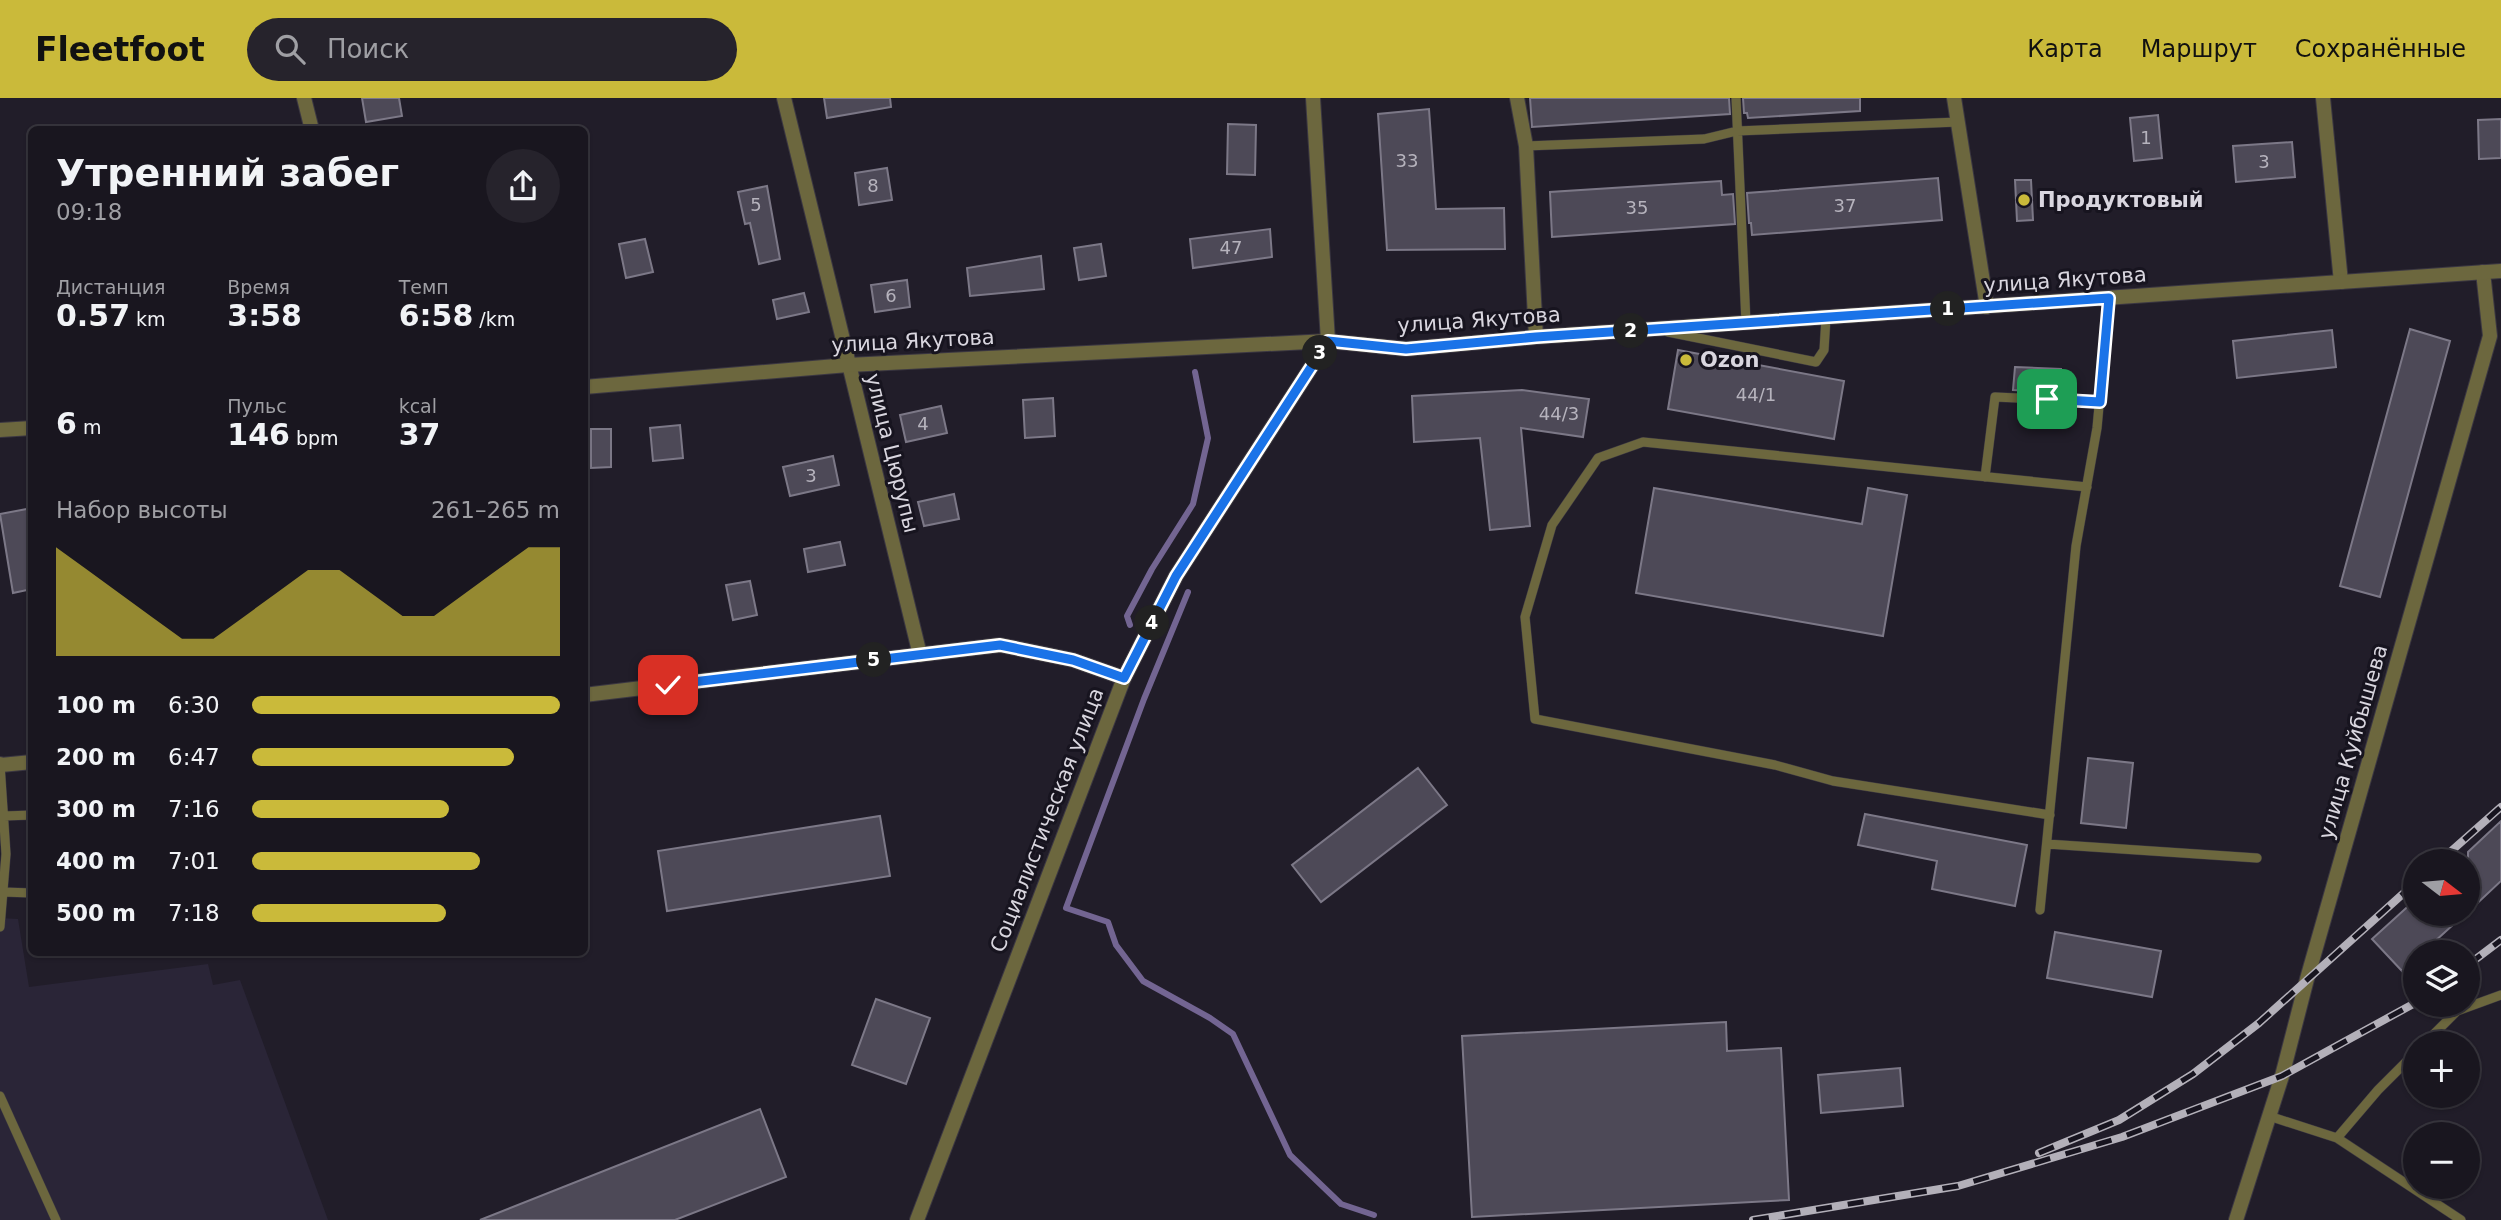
<!DOCTYPE html>
<html lang="ru">
<head>
<meta charset="utf-8">
<style>
	body { margin:0; font-family:"DejaVu Sans",sans-serif; background:#26232c; color:#f1f3f6; height:100vh; display:flex; flex-direction:column; font-size:26px; white-space:nowrap }
	* { box-sizing:border-box; margin:0 }
	p { font-size:23px; color:#9f9fa4 }
	.icon { flex:none; width:38px; height:38px; fill:none; stroke:currentColor; stroke-width:2; stroke-linecap:round; stroke-linejoin:round }
	.map { position:relative; flex:1; overflow:hidden }
	.sheet { position:absolute; left:28px; top:28px; width:560px; height:830px; display:flex; flex-direction:column; background:#19161f; border-radius:10px; box-shadow:0 2px 5px #0004,0 0 0 2px #37353d }
	.sheet>* { flex:none }
	.needle { width:46px; rotate:106deg }
	.buttons { position:absolute; left:2403px; top:751px; display:grid; gap:14px }
	.buttons a { display:grid; place-items:center; width:77px; height:77px; border-radius:50%; background:#19161f; box-shadow:0 2px 5px #0004,0 0 0 2px #37353d; font-size:35px }
	.pin { position:absolute; display:grid; place-items:center; width:60px; height:60px; color:#fff; margin:-30px; border-radius:14px; box-shadow:0 4px 10px #0006 }
	.km { position:absolute; width:35px; height:35px; margin:-18px; border-radius:50%; background:#222; color:#fff; font-size:19px; line-height:35px; text-align:center }
	.round { display:grid; place-items:center; flex:none; width:74px; height:74px; border-radius:37px; background:#26232c }
	.headline { display:flex; align-items:center; justify-content:space-between; height:119px; padding:0 28px }
	h1 { font-size:38px; font-weight:700; line-height:52px }
	.figures { display:grid; grid-template-columns:repeat(3,1fr); gap:10px; height:119px; padding:7px 28px }
	.figures div { display:grid; align-content:center }
	.figures b { font-size:30px; font-weight:700 }
	.figures small { font-size:19px; font-weight:400 }
	.figures p { font-size:19px }
	.chart { height:196px; padding:14px 28px }
	.chart p { display:flex; justify-content:space-between }
	.chart svg { width:100%; height:126px; margin-top:7px; fill:#caba3a; opacity:.7 }
	ul { padding:0 28px; list-style:none; font-size:23px }
	li { display:grid; grid-template-columns:112px 84px 1fr; align-items:center; height:52px }
	li i { height:18px; border-radius:9px; background:#caba3a }
	header { display:flex; align-items:center; gap:42px; box-sizing:border-box; height:98px; padding:0 35px; background:#caba3a; color:#111 }
	header strong { font-size:33px }
	nav { display:flex; gap:38px; margin-inline-start:auto; font-size:24px }
	.search { width:490px; height:63px; background:#26232c; display:flex; align-items:center; gap:18px; box-sizing:border-box; padding:0 24px; border-radius:38px; color:#9f9fa4; font-size:26px }
	.map>svg:first-child { display:block }
</style>
</head>
<body>
<header>
<strong>Fleetfoot</strong>
<div class="search"><svg class="icon" aria-label="search" viewBox="0 0 24 24"><circle cx="10" cy="10" r="6"/><path d="M15 15l6 6"/></svg>Поиск</div>
<nav><a>Карта</a><a>Маршрут</a><a>Сохранённые</a></nav>
</header>
<div class="map">
<svg width="2501" height="1122" viewBox="0 0 2501 1122">
	<rect width="100%" height="100%" fill="#211d29"/>
	<!-- built -->
	<path fill="#2a2537" d="M0 820 18 821 29 889 208 866 213 887 240 882 328 1122H0Z"/>
	<g fill="none" stroke-linecap="round" stroke-linejoin="round">
		<!-- stream -->
		<path stroke="#736592" stroke-width="6" d="M1188 494 1144 601 1066 810 1108 824 1116 847 1143 883 1210 920 1233 936 1290 1057 1341 1106 1374 1117
			M1130 527 1127 518 1152 471 1193 406 1208 340 1195 274"/>
	</g>
	<!-- building -->
	<path fill="#4d4957" stroke="#7c7887" stroke-width="2" d="M362 0H399L402 18 366 24Z
		M824 0H890L891 9 827 20Z
		M1530 0H1729L1730 16 1532 29Z
		M1743 0H1860V13L1748 20 1747 15H1744Z
		M1429 11 1436 111 1504 110 1505 151 1387 152 1378 16Z
		M2158 17 2162 60 2134 63 2130 20Z
		M2501 21V60L2479 61 2478 22Z
		M1228 26 1256 27 1255 77 1227 76Z
		M2292 44 2295 79 2236 84 2233 48Z
		M887 70 892 102 859 107 855 75Z
		M1938 80 1942 122 1752 137 1751 125H1749L1747 95Z
		M2015 82H2031L2033 122 2017 123Z
		M1721 83 1722 97 1733 96 1735 126 1552 139 1550 94Z
		M767 88 780 161 759 166 750 125 745 126 738 94Z
		M1270 131 1272 159 1193 170 1190 141Z
		M645 141 653 174 626 180 619 146Z
		M1101 146 1106 178 1079 182 1074 150Z
		M1041 158 1044 191 970 198 967 170Z
		M907 182 910 209 875 214 871 187Z
		M804 195 809 214 777 221 773 202Z
		M2410 231 2450 243 2380 499 2340 488Z
		M2332 232 2336 269 2237 280 2233 243Z
		M1678 252 1844 283 1834 341 1668 311Z
		M2015 269 2061 271 2060 294 2013 292Z
		M1522 292 1589 301 1583 339 1521 330 1530 428 1490 432 1480 340 1414 344 1412 298Z
		M1053 300 1055 338 1025 340 1023 302Z
		M941 308 947 335 906 344 900 317Z
		M680 327 683 360 653 363 650 330Z
		M591 331H611V369L591 370Z
		M833 358 839 387 790 398 783 369Z
		M1654 390 1862 426 1868 390 1907 397 1883 538 1636 495Z
		M954 396 959 421 924 428 918 404Z
		M32 410V491L13 495 0 416Z
		M840 444 845 467 808 474 804 451Z
		M750 483 757 517 733 522 726 487Z
		M2088 660 2133 665 2126 730 2081 725Z
		M1418 670 1447 707 1321 804 1292 767Z
		M1865 716 2027 747 2015 808 1932 791 1937 763 1858 747Z
		M880 718 890 778 667 813 658 753Z
		M2501 723V783L2468 814V754Z
		M2415 802V816H2465L2423 854H2415V861L2402 873 2372 841Z
		M2055 834 2161 853 2152 899 2047 880Z
		M876 901 930 920 906 986 852 967Z
		M1726 924 1727 953 1781 950 1789 1102 1472 1119 1462 938Z
		M1900 970 1903 1008 1821 1015 1818 977Z
		M760 1011 786 1079 675 1122H480Z"/>
	<g fill="none" stroke-linecap="round" stroke-linejoin="round">
		<defs>
			<path id="service" d="M1736 0 1746 225
				M1526 48 1704 41 1737 33 1958 24
				M1668 234 1816 264 1824 252 1826 220
				M1985 379 1995 299 2100 304
				M2050 717 1833 683 1775 667 1535 621 1525 519 1552 427 1598 360 1643 344 2087 389
				M4 718 32 717
				M2047 746 2257 760
				M3 794 32 795
				M2040 812 2076 448 2097 330 2109 200
				M0 829 6 756 0 666
				M2425 945 2457 913 2501 897
				M0 998 56 1122
				M2269 1018 2337 1040 2461 1122
				M2337 1040 2378 992 2415 955"/>
			<path id="minor" d="M304 0 312 32
				M784 0 920 557
				M1517 0 1526 48 1536 239
				M1954 0 1987 209
				M2323 0 2341 184
				M584 597 1000 547 1073 562 1124 580
				M0 666 1 667 32 664
				M2236 1122 2282 978 2307 881 2490 238 2483 174"/>
			<path id="tertiary" d="M584 289 848 267 1328 243 1406 251 1536 239 2501 173
				M0 332 32 330
				M917 1122 1124 580 1176 478 1328 243 1313 0"/>
		</defs>
		<!-- service casing -->
		<use href="#service" stroke="#3b3742" stroke-width="10"/>
		<!-- minor casing -->
		<use href="#minor" stroke="#3b3742" stroke-width="16"/>
		<!-- tertiary casing -->
		<use href="#tertiary" stroke="#3b3742" stroke-width="16"/>
		<!-- service -->
		<use href="#service" stroke="#6c673e" stroke-width="9"/>
		<!-- minor -->
		<use href="#minor" stroke="#6c673e" stroke-width="14"/>
		<!-- tertiary -->
		<use href="#tertiary" stroke="#6c673e" stroke-width="14"/>
		<defs>
			<path id="rail" d="M2440 763 2501 709
				M2468 867 2501 842
				M2039 1055 2119 1022 2193 976 2259 925 2415 785
				M1753 1122 1958 1088 2122 1039 2282 978 2415 905"/>
		</defs>
		<!-- rail casing -->
		<use href="#rail" stroke="#b3b0b9" stroke-width="8"/>
		<!-- rail -->
		<use href="#rail" stroke="#17141f" stroke-width="5" stroke-dasharray="16" stroke-linecap="butt"/>
	</g>
	<g fill="none" stroke-linecap="round" stroke-linejoin="round">
		<defs>
			<path id="route" d="M668 587 1000 547 1073 562 1124 580 1176 478 1328 243 1406 251 1536 239 2109 200 2100 304 2047 301"/>
		</defs>
		<!-- route casing -->
		<use href="#route" stroke="#fff" stroke-width="14"/>
		<!-- route -->
		<use href="#route" stroke="#1a73e8" stroke-width="9"/>
	</g>
	<!-- markers -->
	<g fill="#caba3a" stroke="#17141f" stroke-width="2.5">
		<circle cx="2024" cy="102" r="7"/>
		<circle cx="1686" cy="262" r="7"/>
	</g>
	<g text-anchor="middle" stroke-width="6" stroke-linejoin="round" paint-order="stroke">
		<!-- number labels -->
		<g font-size="18" fill="#b6b3bd">
			<text x="2146" y="46">1</text>
			<text x="1407" y="69">33</text>
			<text x="2264" y="70">3</text>
			<text x="873" y="94">8</text>
			<text x="756" y="113">5</text>
			<text x="1845" y="114">37</text>
			<text x="1637" y="116">35</text>
			<text x="1231" y="156">47</text>
			<text x="891" y="204">6</text>
			<text x="1756" y="303">44/1</text>
			<text x="1559" y="322">44/3</text>
			<text x="923" y="332">4</text>
			<text x="811" y="384">3</text>
		</g>
		<!-- poi labels -->
		<g font-size="21" font-weight="bold" fill="#d9d6df" stroke="#17141f" text-anchor="start">
			<text x="2038" y="109">Продуктовый</text>
			<text x="1700" y="269">Ozon</text>
		</g>
		<!-- street labels -->
		<g font-size="21" fill="#d9d6df" stroke="#17141f">
			<text transform="translate(2065 182) rotate(-4)" y="7">улица Якутова</text>
			<text transform="translate(1479 222) rotate(-4)" y="7">улица Якутова</text>
			<text transform="translate(913 243) rotate(-3)" y="7">улица Якутова</text>
			<text transform="translate(892 355) rotate(76)" y="7">улица Цюрупы</text>
			<text transform="translate(2353 644) rotate(-74)" y="7">улица Куйбышева</text>
			<text transform="translate(1047 722) rotate(-69)" y="7">Социалистическая улица</text>
		</g>
	</g>
</svg>
<div class="buttons">
<a><svg class="needle" viewBox="-14 -14 28 28"><path d="M0-13l5 13h-10z" fill="#e53935"/><path d="M0 13l5-13h-10z" fill="#9f9fa4"/></svg></a>
<a><svg class="icon" aria-label="layers" viewBox="0 0 24 24"><path d="M12 4l9 5-9 5-9-5zM3 14l9 5 9-5"/></svg></a>
<a>+</a>
<a>−</a>
</div>
<div class="pin" style="left:2047px;top:301px;background:#1e9e55"><svg class="icon" aria-label="arrive" viewBox="0 0 24 24"><path d="M6 21V4h12l-3 4 3 4H6"/></svg></div>
<div class="pin" style="left:668px;top:587px;background:#d93025"><svg class="icon" aria-label="check" viewBox="0 0 24 24"><path d="M5 12l5 5 9-10"/></svg></div>
<b class="km" style="left:1948px;top:211px">1</b>
<b class="km" style="left:1631px;top:233px">2</b>
<b class="km" style="left:1320px;top:255px">3</b>
<b class="km" style="left:1152px;top:525px">4</b>
<b class="km" style="left:874px;top:562px">5</b>
<section class="sheet">
<div class="headline"><div><h1>Утренний забег</h1><p>09:18</p></div><a class="round"><svg class="icon" aria-label="share" viewBox="0 0 24 24"><path d="M12 15V3M7 8l5-5 5 5M5 13v7h14v-7"/></svg></a></div>
<div class="figures">
<div><p>Дистанция</p><b>0.57<small> km</small></b></div>
<div><p>Время</p><b>3:58</b></div>
<div><p>Темп</p><b>6:58<small> /km</small></b></div>
</div>
<div class="figures">
<div><b>6<small> m</small></b></div>
<div><p>Пульс</p><b>146<small> bpm</small></b></div>
<div><p>kcal</p><b>37</b></div>
</div>
<div class="chart"><p><span>Набор высоты</span>261–265 m</p>
<svg viewBox="0 0 160 44" preserveAspectRatio="none"><path d="M0 44V6L10 14L20 22L30 30L40 38L50 38L60 30L70 22L80 14L90 14L100 22L110 30L120 30L130 22L140 14L150 6L160 6V44z"/></svg>
</div>
<ul>
<li><b>100 m</b>6:30<i style="width:100%"></i></li>
<li><b>200 m</b>6:47<i style="width:85%"></i></li>
<li><b>300 m</b>7:16<i style="width:64%"></i></li>
<li><b>400 m</b>7:01<i style="width:74%"></i></li>
<li><b>500 m</b>7:18<i style="width:63%"></i></li>
</ul>
</section>
</div>
</body>
</html>
